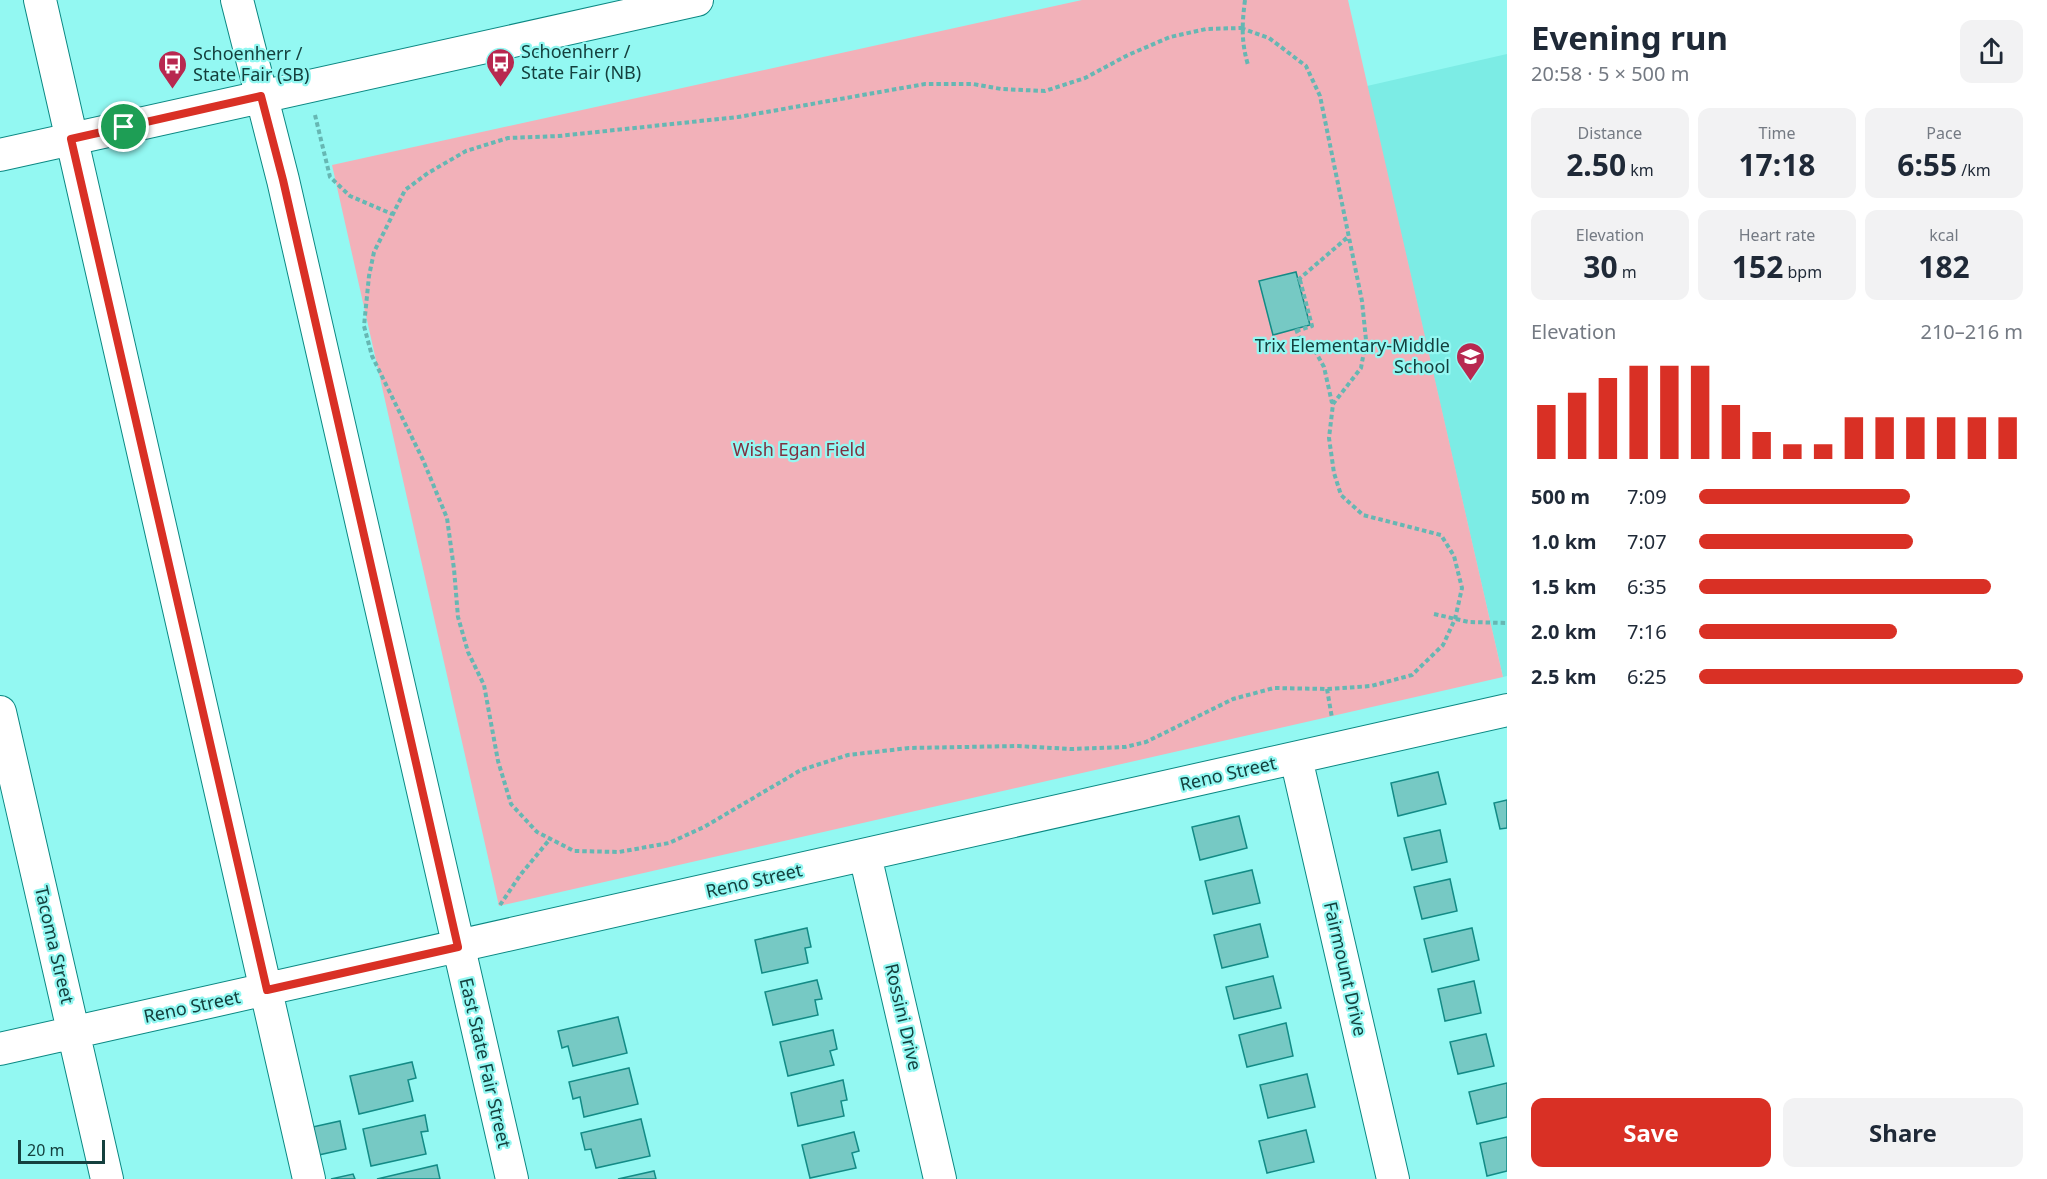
<!DOCTYPE html>
<html lang="en">
<head>
<meta charset="utf-8">
<style>
	body { margin:0; font-family:"Noto Sans",sans-serif; background:#f2f2f3; color:#1f2937; height:100vh; display:flex; flex-direction:column; font-size:22px; white-space:nowrap }
	* { box-sizing:border-box; margin:0 }
	p { font-size:20px; color:#747a83 }
	.icon { flex:none; width:33px; height:33px; fill:none; stroke:currentColor; stroke-width:2; stroke-linecap:round; stroke-linejoin:round }
	.map { position:relative; flex:1; overflow:hidden }
	.drawer { display:flex; flex-direction:column; background:#fff; width:540px }
	.drawer>* { flex:none }
	.scale { position:absolute; left:18px; bottom:15px; width:87px; box-sizing:border-box; padding-left:6px; border:3px solid #14403e; border-top:0; font-size:16px; line-height:21px; white-space:nowrap; color:#14403e; -webkit-text-stroke:4px #93f8f2; paint-order:stroke }
	.pin { position:absolute; display:grid; place-items:center; width:51px; height:51px; color:#fff; margin:-26px; border:3px solid #fff; border-radius:50%; box-shadow:0 2px 6px #0007 }
	.round { display:grid; place-items:center; flex:none; width:63px; height:63px; border-radius:12px; background:#f2f2f3 }
	.head { display:flex; align-items:center; justify-content:space-between; height:102px; padding:0 24px }
	h1 { font-size:33px; font-weight:700; line-height:45px }
	.figures { display:grid; grid-template-columns:repeat(3,1fr); gap:9px; height:102px; padding:6px 24px }
	.figures div { display:grid; align-content:center; border-radius:12px; background:#f2f2f3; text-align:center }
	.figures b { font-size:30px; font-weight:700 }
	.figures small { font-size:16px; font-weight:400 }
	.figures p { font-size:16px }
	.chart { height:168px; padding:12px 24px }
	.chart p { display:flex; justify-content:space-between }
	.chart svg { width:100%; height:108px; margin-top:6px; stroke:#d93025; stroke-width:6 }
	.action { display:flex; gap:12px; margin-top:auto; padding:12px 24px }
	.action a { flex:1; height:69px; border-radius:12px; background:#d93025; color:#fff; font-size:24px; font-weight:700; line-height:69px; text-align:center }
	.action a+a { background:#f2f2f3; color:#1f2937 }
	ul { padding:0 24px; list-style:none; font-size:20px }
	li { display:grid; grid-template-columns:96px 72px 1fr; align-items:center; height:45px }
	li i { height:15px; border-radius:8px; background:#d93025 }
	main { display:flex; flex:1; min-height:0 }
	.map>svg:first-child { display:block }
</style>
</head>
<body>
<main>
<div class="map">
<svg width="1507" height="1179" viewBox="0 0 1507 1179">
	<rect width="100%" height="100%" fill="#93f8f2"/>
	<!-- built -->
	<path fill="#7cece5" d="M1507 54V676L1503 677 1367 86Z"/>
	<!-- green -->
	<path fill="#f2b1b9" d="M1082 0H1348L1503 677 499 906 332 165Z"/>
	<!-- building -->
	<path fill="#76c9c4" stroke="#138b86" stroke-width="1.5" d="M1296 272 1310 325 1273 335 1259 281Z
		M1438 772 1446 804 1398 816 1391 783Z
		M1507 800V828L1500 829 1494 803Z
		M1239 816 1247 848 1200 860 1192 827Z
		M1440 830 1447 862 1412 870 1404 838Z
		M1252 870 1260 903 1213 914 1205 881Z
		M1450 879 1457 911 1422 919 1414 887Z
		M1260 924 1268 957 1222 968 1214 935Z
		M807 928 811 947 805 948 808 963 762 973 755 940Z
		M1472 928 1479 960 1432 972 1424 939Z
		M1273 976 1281 1008 1234 1019 1226 987Z
		M817 980 822 999 815 1000 818 1015 773 1025 765 992Z
		M1474 981 1481 1013 1445 1021 1438 989Z
		M618 1017 627 1053 573 1066 568 1046 562 1048 558 1031Z
		M1286 1023 1293 1056 1247 1067 1239 1035Z
		M833 1030 837 1049 830 1051 834 1065 788 1076 780 1042Z
		M1486 1034 1494 1066 1458 1074 1450 1042Z
		M412 1062 416 1078 408 1080 413 1101 359 1114 350 1076Z
		M629 1068 638 1104 584 1117 580 1097 573 1099 569 1082Z
		M1307 1074 1315 1107 1268 1118 1260 1085Z
		M843 1080 847 1100 841 1101 844 1116 798 1126 791 1093Z
		M1507 1083V1117L1477 1124 1469 1092Z
		M425 1115 428 1131 421 1132 426 1154 371 1166 363 1129Z
		M641 1119 650 1156 596 1168 591 1149 585 1150 581 1133Z
		M340 1121 346 1149 314 1156 308 1128Z
		M1306 1130 1314 1162 1267 1173 1259 1141Z
		M854 1132 859 1151 852 1153 856 1168 810 1178 802 1145Z
		M1507 1137V1171L1487 1176 1480 1143Z
		M437 1165 440 1179H377Z
		M654 1171 656 1179H618Z
		M353 1174 355 1179H331Z"/>
	<g fill="none" stroke-linecap="round" stroke-linejoin="round">
		<defs>
			<path id="minor" d="M40 0 309 1179
				M237 0 283 180 512 1179
				M0 155 697 0
				M0 712 107 1179
				M1296 758 1393 1179
				M865 855 940 1179
				M0 1049 1507 710"/>
		</defs>
		<!-- minor casing -->
		<use href="#minor" stroke="#0b8883" stroke-width="34"/>
		<!-- path -->
		<path stroke="#66b7b3" stroke-width="4" stroke-dasharray="4.5 3" stroke-linecap="butt" d="M1245 0C1242 24 1241 41 1248 65
			M1241 28 1269 38 1306 66 1320 96 1362 301 1366 340 1361 368 1333 404 1329 438 1334 473 1341 495 1363 515 1441 535 1454 556 1462 588 1455 619 1443 645 1412 675 1371 686 1327 689 1274 688 1233 699 1146 742 1125 747 1071 749 1018 746 909 748 848 755 801 770 704 827 669 843 619 852 574 851 537 832 511 804 498 761 484 685 468 652 458 617 454 569 447 518 423 460 372 356 364 326 369 276 374 252 405 190 428 173 466 151 508 138 559 136 738 117 925 84H973L1001 89 1045 91 1085 78 1128 55 1170 37 1206 29Z
			M315 115 330 177 350 196 392 214
			M1298 280 1349 236
			M1296 329 1301 342 1314 349 1324 367 1332 403
			M1296 331 1312 326 1300 280
			M1434 614 1469 622 1507 623
			M1327 689 1332 718
			M500 905 521 874 550 839"/>
		<!-- minor -->
		<use href="#minor" stroke="#fff" stroke-width="32"/>
	</g>
	<g fill="none" stroke-linecap="round" stroke-linejoin="round">
		<defs>
			<path id="route" d="M261 96 283 180 458 947 267 990 71 139Z"/>
		</defs>
		<!-- route casing -->
		<use href="#route" stroke="#fff" stroke-width="12"/>
		<!-- route -->
		<use href="#route" stroke="#d93025" stroke-width="8"/>
	</g>
	<!-- icons -->
	<defs>
		<symbol id="bus-pin" viewBox="-11 -11 22 30"><path d="M0 17L-7.5 6A9.5 9.5 0 1 1 7.5 6Z" fill="#b82850" stroke="#93f8f2"/><path d="M-5-6H5V4H4V6H2V4H-2V6H-4V4H-5ZM-3.5-4V0h7V-4ZM-3.5 1.2v1.5H-2V1.2ZM2 1.2v1.5H3.5V1.2Z" fill="#fff"/></symbol>
		<symbol id="school-pin" viewBox="-11 -11 22 30"><path d="M0 17L-7.5 6A9.5 9.5 0 1 1 7.5 6Z" fill="#b82850" stroke="#93f8f2"/><path d="M0-5L7-2L0 1L-7-2ZM-4 1L0 2.5L4 1V4Q0 6-4 4Z" fill="#fff"/></symbol>
	</defs>
	<g fill-rule="evenodd">
		<use href="#bus-pin" x="484" y="46" width="33" height="45"/>
		<use href="#bus-pin" x="156" y="48" width="33" height="45"/>
		<use href="#school-pin" x="1454" y="340" width="33" height="45"/>
	</g>
	<g text-anchor="middle" stroke-width="4.5" stroke-linejoin="round" paint-order="stroke">
		<!-- poi labels -->
		<g font-size="18" fill="#14403e" stroke="#93f8f2" text-anchor="start">
			<text x="521" y="58">Schoenherr /<tspan x="521" dy="21">State Fair (NB)</tspan></text>
			<text x="193" y="60">Schoenherr /<tspan x="193" dy="21">State Fair (SB)</tspan></text>
			<text x="1450" y="352" text-anchor="end">Trix Elementary-Middle<tspan x="1450" dy="21">School</tspan></text>
		</g>
		<!-- park labels -->
		<g font-size="18" fill="#803040" stroke="#93f8f2">
			<text x="799" y="456">Wish Egan Field</text>
		</g>
		<!-- street labels -->
		<g font-size="18" fill="#14403e" stroke="#93f8f2">
			<text transform="translate(1228 774) rotate(-13)" y="6">Reno Street</text>
			<text transform="translate(754 881) rotate(-13)" y="6">Reno Street</text>
			<text transform="translate(54 945) rotate(77)" y="6">Tacoma Street</text>
			<text transform="translate(1345 969) rotate(77)" y="6">Fairmount Drive</text>
			<text transform="translate(192 1007) rotate(-12)" y="6">Reno Street</text>
			<text transform="translate(903 1017) rotate(77)" y="6">Rossini Drive</text>
			<text transform="translate(485 1063) rotate(77)" y="6">East State Fair Street</text>
		</g>
	</g>
</svg>
<div class="scale">20 m</div>
<div class="pin" style="left:124px;top:127px;background:#1e9e55"><svg class="icon" aria-label="arrive" viewBox="0 0 24 24"><path d="M6 21V4h12l-3 4 3 4H6"/></svg></div>
</div>
<section class="drawer">
<div class="head"><div><h1>Evening run</h1><p>20:58 · 5 × 500 m</p></div><a class="round"><svg class="icon" aria-label="share" viewBox="0 0 24 24"><path d="M12 15V3M7 8l5-5 5 5M5 13v7h14v-7"/></svg></a></div>
<div class="figures">
<div><p>Distance</p><b>2.50<small> km</small></b></div>
<div><p>Time</p><b>17:18</b></div>
<div><p>Pace</p><b>6:55<small> /km</small></b></div>
</div>
<div class="figures">
<div><p>Elevation</p><b>30<small> m</small></b></div>
<div><p>Heart rate</p><b>152<small> bpm</small></b></div>
<div><p>kcal</p><b>182</b></div>
</div>
<div class="chart"><p><span>Elevation</span>210–216 m</p>
<svg viewBox="0 0 160 44" preserveAspectRatio="none"><path d="M5 44V22M15 44V17M25 44V11M35 44V6M45 44V6M55 44V6M65 44V22M75 44V33M85 44V38M95 44V38M105 44V27M115 44V27M125 44V27M135 44V27M145 44V27M155 44V27"/></svg>
</div>
<ul>
<li><b>500 m</b>7:09<i style="width:65%"></i></li>
<li><b>1.0 km</b>7:07<i style="width:66%"></i></li>
<li><b>1.5 km</b>6:35<i style="width:90%"></i></li>
<li><b>2.0 km</b>7:16<i style="width:61%"></i></li>
<li><b>2.5 km</b>6:25<i style="width:100%"></i></li>
</ul>
<div class="action"><a>Save</a><a>Share</a></div>
</section>
</main>
</body>
</html>
